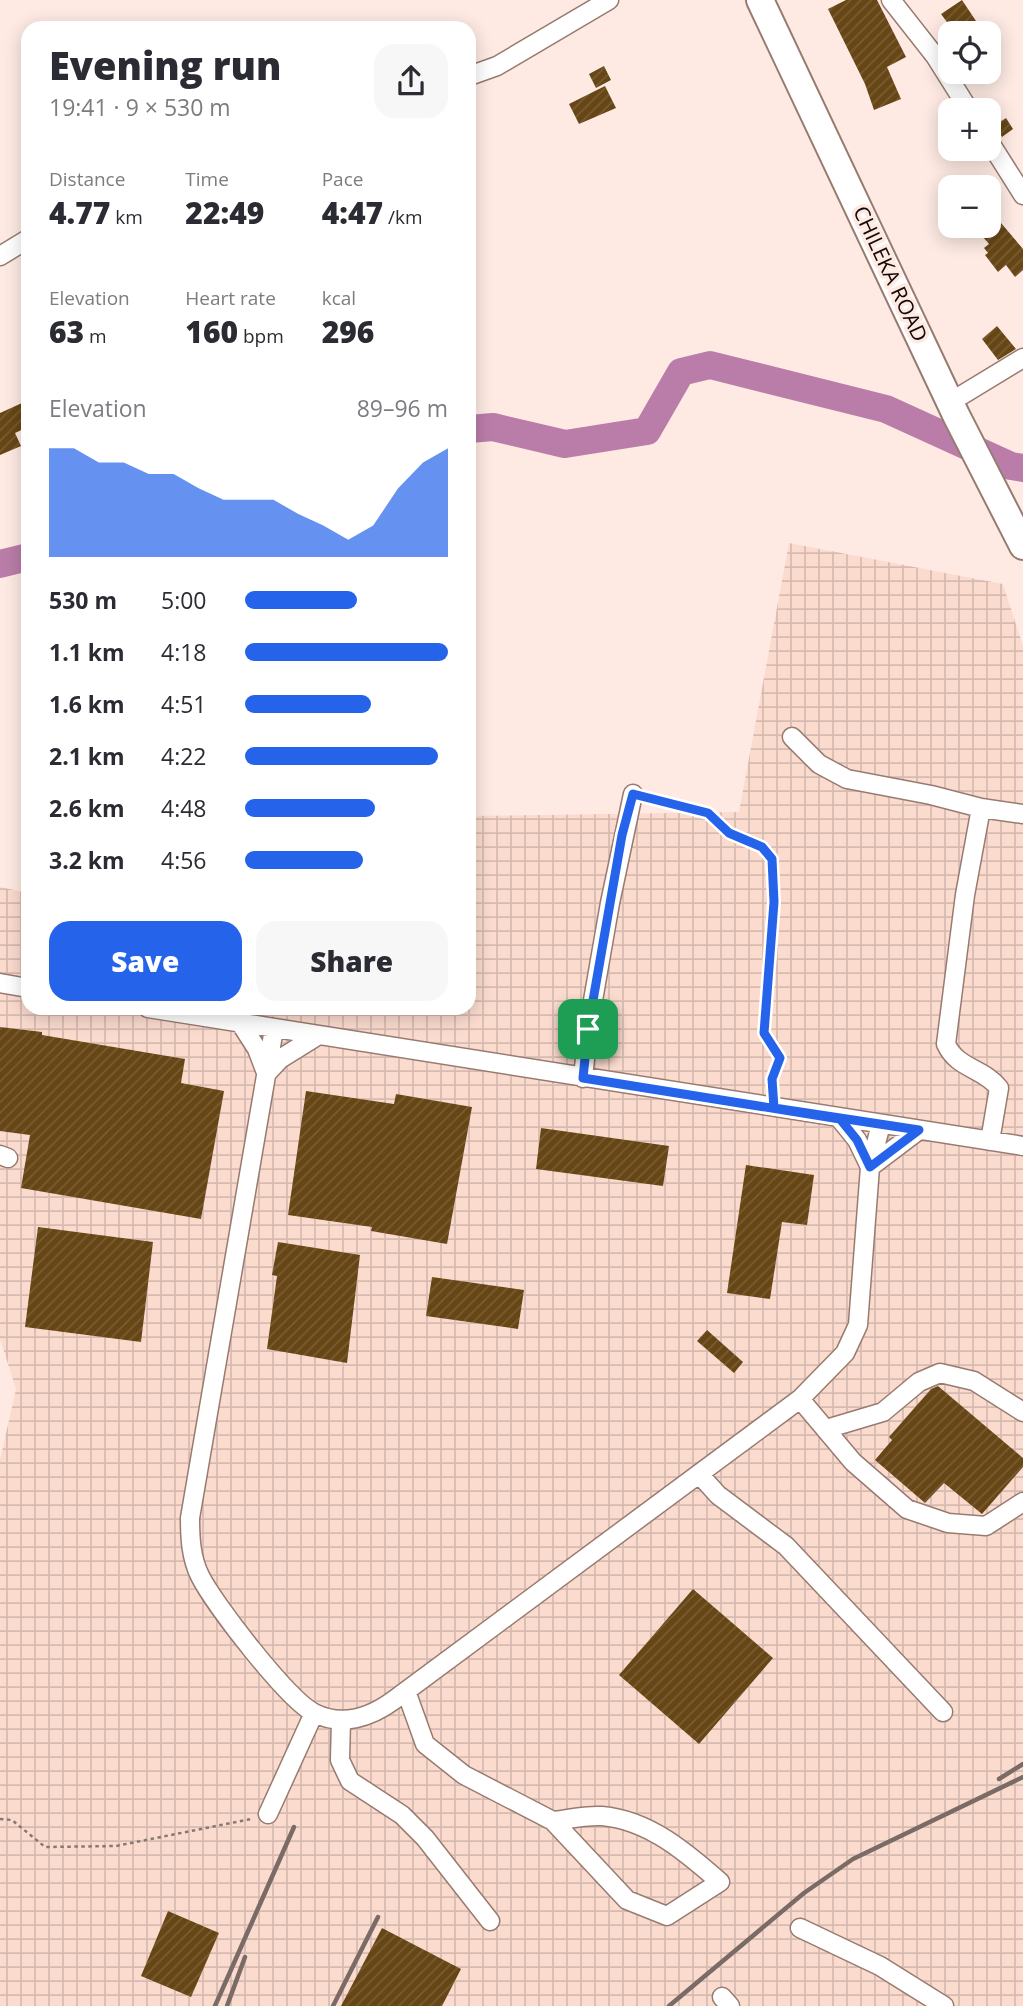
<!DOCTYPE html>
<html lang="en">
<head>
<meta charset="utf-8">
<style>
	body { margin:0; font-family:"Open Sans",sans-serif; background:#f7f7f7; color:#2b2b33; height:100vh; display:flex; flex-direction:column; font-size:26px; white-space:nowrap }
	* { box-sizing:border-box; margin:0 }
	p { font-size:23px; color:#7c7c81 }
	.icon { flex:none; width:38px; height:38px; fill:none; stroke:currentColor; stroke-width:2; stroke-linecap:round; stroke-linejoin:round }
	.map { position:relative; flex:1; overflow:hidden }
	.details { position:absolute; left:21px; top:21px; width:455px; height:994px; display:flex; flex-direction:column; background:#fff; border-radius:21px; box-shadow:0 4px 18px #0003 }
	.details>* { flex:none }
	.tools { position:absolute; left:938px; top:21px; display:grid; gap:14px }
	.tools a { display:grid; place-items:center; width:63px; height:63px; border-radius:14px; background:#fff; box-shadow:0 4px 18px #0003; font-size:35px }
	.pin { position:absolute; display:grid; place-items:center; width:60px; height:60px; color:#fff; margin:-30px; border-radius:14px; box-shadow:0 4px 10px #0006 }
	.round { display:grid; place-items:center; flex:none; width:74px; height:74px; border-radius:21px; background:#f7f7f7 }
	.summary { display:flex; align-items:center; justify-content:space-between; height:119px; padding:0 28px }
	h1 { font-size:38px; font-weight:800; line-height:52px }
	.figures { display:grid; grid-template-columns:repeat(3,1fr); gap:10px; height:119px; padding:7px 28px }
	.figures div { display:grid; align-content:center }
	.figures b { font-size:30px; font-weight:800 }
	.figures small { font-size:19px; font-weight:400 }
	.figures p { font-size:19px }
	.chart { height:196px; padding:14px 28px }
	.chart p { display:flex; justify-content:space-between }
	.chart svg { width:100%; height:126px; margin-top:7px; fill:#2563eb; opacity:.7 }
	.cta { display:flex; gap:14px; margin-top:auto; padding:14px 28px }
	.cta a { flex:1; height:80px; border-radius:21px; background:#2563eb; color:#fff; font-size:28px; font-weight:800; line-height:80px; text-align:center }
	.cta a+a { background:#f7f7f7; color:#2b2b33 }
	ul { padding:0 28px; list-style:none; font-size:23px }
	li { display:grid; grid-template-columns:112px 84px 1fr; align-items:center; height:52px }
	li i { height:18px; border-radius:9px; background:#2563eb }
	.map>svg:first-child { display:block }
</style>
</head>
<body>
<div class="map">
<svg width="1023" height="2006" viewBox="0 0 1023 2006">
	<defs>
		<pattern id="industrial-grid" width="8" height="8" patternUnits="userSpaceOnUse" patternTransform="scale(1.75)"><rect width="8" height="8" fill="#fcdbcf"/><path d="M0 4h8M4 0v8" fill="none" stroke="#d7bbb0"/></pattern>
		<pattern id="building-hatch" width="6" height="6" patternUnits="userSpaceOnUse" patternTransform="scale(1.75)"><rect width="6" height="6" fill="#674615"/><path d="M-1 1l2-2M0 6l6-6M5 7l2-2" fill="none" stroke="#775c35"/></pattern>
	</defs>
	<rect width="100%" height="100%" fill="#feeae3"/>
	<!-- industrial -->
	<path fill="url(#industrial-grid)" d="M789 543 1003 584 1023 646V2006H0V1460L16 1389 0 1339V887L28 893V1008H469V816L739 812Z"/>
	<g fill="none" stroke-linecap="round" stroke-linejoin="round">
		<!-- river -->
		<path stroke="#ba7da9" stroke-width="28" d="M469 429 493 427 565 444 647 431 681 372 710 365 886 409 1011 466 1023 468
			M0 564 28 557"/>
	</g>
	<!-- building -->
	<path fill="url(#building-hatch)" d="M846 0H877L906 57 887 67 901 99 874 110 865 84 828 9Z
		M962 0 976 21 955 33 941 14Z
		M604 66 611 80 596 88 589 74Z
		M605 86 616 108 579 124 569 104Z
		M1006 118 1013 129 1002 137 995 125Z
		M1001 223 1023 249V270L1015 277 1006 265 998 272 985 255 988 253 984 248 989 244 983 237Z
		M997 326 1016 349 998 360 982 339Z
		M22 403 28 415V427L15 433 21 446 0 455V413Z
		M0 1027 42 1032V1035L185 1059 181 1083 224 1091 201 1219 21 1188 30 1135 0 1131Z
		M306 1091 394 1104 396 1094 472 1107 447 1244 371 1231 372 1227 288 1215Z
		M541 1128 669 1146 663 1186 536 1169Z
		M746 1165 814 1175 807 1225 782 1222 770 1299 727 1293Z
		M38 1227 153 1242 141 1342 25 1327Z
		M278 1242 360 1255 347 1363 267 1349 277 1276 272 1275Z
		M432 1277 524 1290 518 1329 426 1316Z
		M707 1330 743 1362 734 1373 697 1341Z
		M938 1386 1023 1458V1467L982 1514 944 1483 925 1503 875 1460 892 1440 889 1437 931 1389Z
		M693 1589 773 1658 699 1744 619 1675Z
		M168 1911 219 1933 191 1997 141 1976Z
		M382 1928 461 1969 442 2006H341Z"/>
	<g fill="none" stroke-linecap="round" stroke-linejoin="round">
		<defs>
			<path id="minor" d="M891 0 935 56 969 110
				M469 76 497 66 609 0
				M989 141 1023 195
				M0 256 28 239
				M962 395 1023 358
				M792 737 819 764 847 779 931 795 981 808 1023 814
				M981 808 965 895 946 1044C957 1069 984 1068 999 1088L990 1141
				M0 983 28 988
				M148 1008 1023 1146
				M241 1024 257 1049 265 1070
				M274 1029 190 1518C190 1538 191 1558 200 1576 214 1604 287 1699 314 1713 342 1727 371 1717 394 1700L800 1399 845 1353 858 1325 870 1167 881 1124
				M266 1074 280 1059 317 1036
				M583 1078 588 1029 610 903 633 794
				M840 1119 857 1140 870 1167
				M0 1155 8 1158
				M870 1167 919 1130
				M800 1399 853 1462 907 1509 948 1523 986 1526 1023 1502
				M826 1429 883 1412 919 1382 940 1373 974 1381 1023 1412
				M699 1474 718 1495 786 1546 943 1712
				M406 1691 425 1744 464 1775 553 1821 627 1900 667 1916 720 1882C687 1853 649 1820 602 1816 586 1815 569 1819 553 1821
				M341 1720 340 1760 350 1781 402 1815 425 1838 490 1921
				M268 1814 314 1713
				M800 1928 880 1966 944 2006
				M722 1997 730 2006"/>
			<path id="highway" d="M760 0 956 415 1023 546"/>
		</defs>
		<!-- minor casing -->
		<use href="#minor" stroke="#987b70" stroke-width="21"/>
		<!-- highway casing -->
		<use href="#highway" stroke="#987b70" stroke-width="30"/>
		<!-- path -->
		<path stroke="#877873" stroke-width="2.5" stroke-dasharray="3.5 3.5" stroke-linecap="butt" d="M650 798 708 813 729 833 762 847 772 859 774 902 764 1033 780 1058 772 1079 773 1091
			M0 1819 12 1820 45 1847 116 1846 251 1819"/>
		<!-- minor -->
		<use href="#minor" stroke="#fff" stroke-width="18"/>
		<!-- highway -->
		<use href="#highway" stroke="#fff" stroke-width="26"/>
		<!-- rail -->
		<path stroke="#7a6b66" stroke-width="4.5" d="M999 1779 1023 1764
			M215 2006 294 1827
			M227 2006 245 1957
			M333 2006 378 1917
			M669 2006 804 1893 853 1859 1023 1777"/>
	</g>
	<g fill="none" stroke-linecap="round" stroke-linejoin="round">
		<defs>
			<path id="route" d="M588 1029 583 1078 840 1119 857 1140 870 1167 919 1130 774 1108 772 1079 780 1058 764 1033 774 902 772 859 762 847 729 833 708 813 633 794 622 835 588 1029"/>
		</defs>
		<!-- route casing -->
		<use href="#route" stroke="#fff" stroke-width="14"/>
		<!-- route -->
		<use href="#route" stroke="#2563eb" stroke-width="9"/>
	</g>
	<g text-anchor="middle" stroke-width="7" stroke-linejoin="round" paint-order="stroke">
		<!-- street labels -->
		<g font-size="21" fill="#130906" stroke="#feeae3">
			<text transform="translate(890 274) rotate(65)" y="7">CHILEKA ROAD</text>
		</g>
	</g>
</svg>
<div class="tools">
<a><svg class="icon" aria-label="locate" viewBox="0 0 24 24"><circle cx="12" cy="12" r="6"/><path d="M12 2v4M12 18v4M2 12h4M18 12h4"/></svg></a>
<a>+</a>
<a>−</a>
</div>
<div class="pin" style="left:588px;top:1029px;background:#1e9e55"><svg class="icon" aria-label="arrive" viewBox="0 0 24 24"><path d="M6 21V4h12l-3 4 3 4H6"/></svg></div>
<section class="details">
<div class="summary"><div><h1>Evening run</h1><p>19:41 · 9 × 530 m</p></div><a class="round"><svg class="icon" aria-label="share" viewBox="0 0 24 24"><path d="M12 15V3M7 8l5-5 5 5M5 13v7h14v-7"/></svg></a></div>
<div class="figures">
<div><p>Distance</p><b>4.77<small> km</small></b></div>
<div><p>Time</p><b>22:49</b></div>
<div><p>Pace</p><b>4:47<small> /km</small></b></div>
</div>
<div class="figures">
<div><p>Elevation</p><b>63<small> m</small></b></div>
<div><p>Heart rate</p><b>160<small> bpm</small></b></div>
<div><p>kcal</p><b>296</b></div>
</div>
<div class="chart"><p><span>Elevation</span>89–96 m</p>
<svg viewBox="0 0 160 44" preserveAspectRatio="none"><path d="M0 44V6L10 6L20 11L30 11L40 15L50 15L60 20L70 24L80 24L90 24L100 29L110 33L120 38L130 33L140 20L150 11L160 6V44z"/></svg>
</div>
<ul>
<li><b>530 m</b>5:00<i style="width:55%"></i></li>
<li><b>1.1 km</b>4:18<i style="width:100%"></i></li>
<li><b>1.6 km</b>4:51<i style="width:62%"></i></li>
<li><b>2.1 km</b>4:22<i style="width:95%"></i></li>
<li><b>2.6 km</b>4:48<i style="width:64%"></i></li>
<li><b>3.2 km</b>4:56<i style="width:58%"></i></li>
</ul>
<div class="cta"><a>Save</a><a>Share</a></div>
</section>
</div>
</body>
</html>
